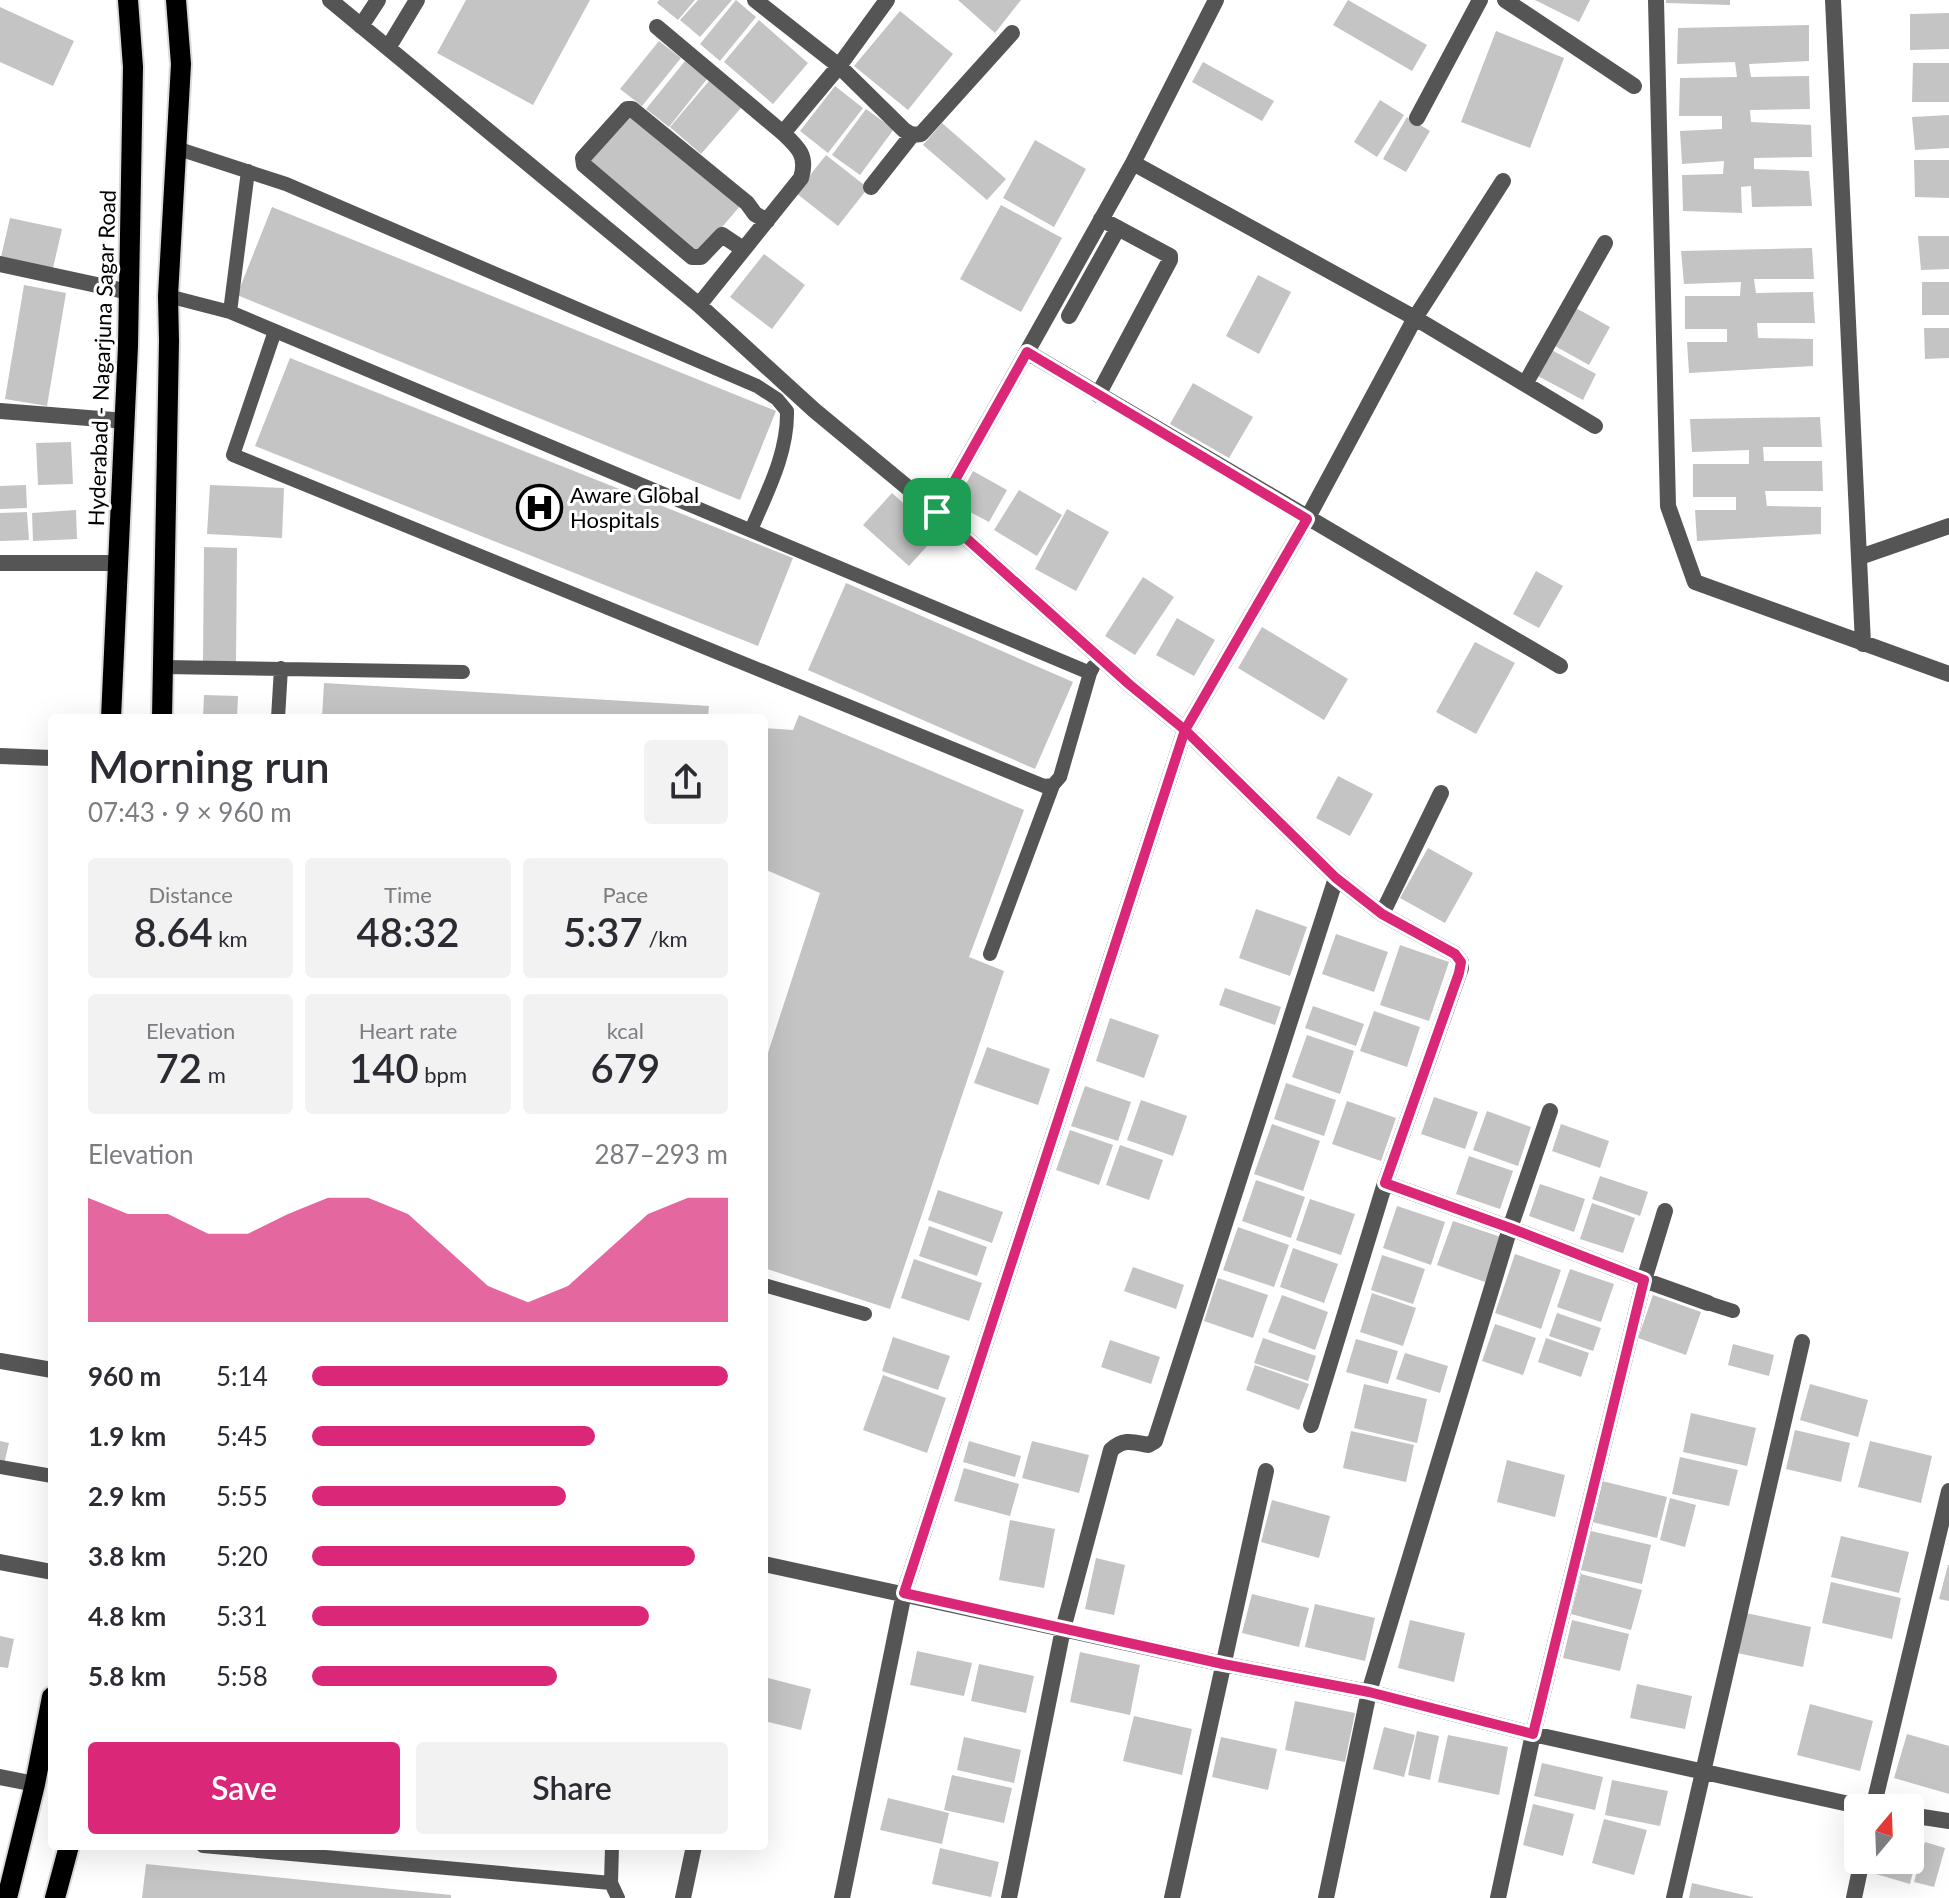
<!DOCTYPE html>
<html lang="en">
<head>
<meta charset="utf-8">
<style>
	body { margin:0; font-family:Lato,sans-serif; background:#f2f2f3; color:#2b2b33; height:100vh; display:flex; flex-direction:column; font-size:30px; white-space:nowrap }
	* { box-sizing:border-box; margin:0 }
	p { font-size:26px; color:#7c7c81 }
	.icon { flex:none; width:44px; height:44px; fill:none; stroke:currentColor; stroke-width:2; stroke-linecap:round; stroke-linejoin:round }
	.map { position:relative; flex:1; overflow:hidden }
	.sheet { position:absolute; left:48px; top:714px; width:720px; height:1136px; display:flex; flex-direction:column; background:#fff; border-radius:8px; box-shadow:0 8px 32px #0002 }
	.sheet>* { flex:none }
	.needle { width:52px; rotate:19deg }
	.controls { position:absolute; left:1844px; top:1794px; display:grid; gap:16px }
	.controls a { display:grid; place-items:center; width:80px; height:80px; border-radius:8px; background:#fff; box-shadow:0 8px 32px #0002; font-size:40px }
	.pin { position:absolute; display:grid; place-items:center; width:68px; height:68px; color:#fff; margin:-34px; border-radius:16px; box-shadow:0 4px 12px #0006 }
	.round { display:grid; place-items:center; flex:none; width:84px; height:84px; border-radius:8px; background:#f2f2f3 }
	.summary { display:flex; align-items:center; justify-content:space-between; height:136px; padding:0 40px }
	h1 { font-size:44px; font-weight:600; line-height:60px }
	.stats { display:grid; grid-template-columns:repeat(3,1fr); gap:12px; height:136px; padding:8px 40px }
	.stats div { display:grid; align-content:center; border-radius:8px; background:#f2f2f3; text-align:center }
	.stats b { font-size:40px; font-weight:600 }
	.stats small { font-size:22px; font-weight:400 }
	.stats p { font-size:22px }
	.chart { height:224px; padding:16px 40px }
	.chart p { display:flex; justify-content:space-between }
	.chart svg { width:100%; height:144px; margin-top:8px; fill:#db2777; opacity:.7 }
	.action { display:flex; gap:16px; margin-top:auto; padding:16px 40px }
	.action a { flex:1; height:92px; border-radius:8px; background:#db2777; color:#fff; font-size:32px; font-weight:600; line-height:92px; text-align:center }
	.action a+a { background:#f2f2f3; color:#2b2b33 }
	ul { padding:0 40px; list-style:none; font-size:26px }
	li { display:grid; grid-template-columns:128px 96px 1fr; align-items:center; height:60px }
	li i { height:20px; border-radius:10px; background:#db2777 }
	.map>svg:first-child { display:block }
</style>
</head>
<body>
<div class="map">
<svg width="1949" height="1898" viewBox="0 0 1949 1898">
	<rect width="100%" height="100%" fill="#fff"/>
	<!-- building -->
	<path fill="#c4c4c4" d="M466 0H590L533 105 437 53Z
		M659 0H695L678 20 657 3Z
		M698 0H732L700 37 680 20Z
		M736 0 756 17 720 61 700 44Z
		M958 0H1021L995 33Z
		M1348 0 1427 45 1412 71 1333 25Z
		M1535 0H1590L1579 22Z
		M1666 0H1730V5L1666 3Z
		M0 7 74 41 53 86 0 62Z
		M900 11 953 54 908 110 854 66Z
		M1949 13V49L1910 50V14Z
		M759 20 808 63 773 104 724 62Z
		M1809 25V61L1749 64 1751 77 1809 76 1810 109 1750 110 1751 122 1811 125 1812 157 1754 158V169L1809 171 1812 206 1752 207 1751 186 1741 187 1742 213 1683 211 1682 175 1723 174 1724 161 1682 164 1680 131 1722 129V116H1679L1680 78 1737 77 1735 62 1677 64 1678 28Z
		M1496 31 1564 58 1530 148 1461 122Z
		M659 41 681 58 642 106 620 89Z
		M685 61 707 79 669 127 646 109Z
		M1203 62 1274 101 1262 121 1192 82Z
		M1913 63H1949V102H1912Z
		M709 81 741 108 701 154 670 127Z
		M835 86 863 108 828 153 800 131Z
		M1380 100 1404 115 1377 157 1354 142Z
		M866 109 894 129 860 175 832 155Z
		M631 114 740 206 700 253 591 161Z
		M1949 115V148L1915 150 1912 117Z
		M1407 117 1430 131 1406 172 1383 159Z
		M942 123 1006 179 987 200 923 145Z
		M1035 140 1086 169 1054 227 1003 198Z
		M826 155 868 188 838 226 796 193Z
		M1914 160H1949V198L1915 197Z
		M1001 205 1062 238 1021 312 960 279Z
		M272 207 776 411 740 500 237 295Z
		M10 218 62 229 53 268 1 257Z
		M1918 236H1949V269L1921 270Z
		M1812 248 1814 279H1754L1756 293 1813 292 1815 323H1757L1758 338 1813 339V366L1689 373 1687 342H1727V329H1685V296H1740L1741 282 1684 284 1681 251Z
		M764 254 805 285 772 329 730 297Z
		M1258 275 1291 292 1259 354 1226 336Z
		M1922 282H1949V315H1922Z
		M24 285 66 293 47 406 5 399Z
		M1576 308 1610 327 1589 365 1555 346Z
		M1924 328H1949V358L1925 359Z
		M1548 348 1596 374 1583 400 1534 374Z
		M290 358 793 558 758 646 255 446Z
		M1193 383 1253 417 1229 458 1170 424Z
		M1820 417 1822 447H1763L1764 461H1822L1823 491H1765L1767 506 1821 507V534L1697 541 1695 510H1736V497H1693V464H1749V450L1692 452 1690 419Z
		M71 442 73 484 38 485 36 443Z
		M973 471 1007 490 989 522 955 504Z
		M26 485 27 508 0 509V486Z
		M210 485 284 488 282 538 207 534Z
		M1019 490 1062 515 1037 556 994 530Z
		M892 493 938 534 909 566 863 525Z
		M1067 509 1109 532 1076 591 1035 569Z
		M76 510 77 539 33 541 32 513Z
		M27 512 29 540 0 541V513Z
		M204 547 237 548 236 662 203 661Z
		M1536 571 1563 586 1539 628 1513 614Z
		M1143 577 1174 597 1135 655 1105 636Z
		M846 583 1073 682 1035 769 808 670Z
		M1177 618 1215 640 1194 676 1156 655Z
		M1262 627 1348 679 1324 720 1238 668Z
		M1475 642 1515 663 1476 734 1436 712Z
		M324 683 709 706 708 718H322Z
		M204 695 238 696 237 718H203Z
		M799 715 1024 810 969 957 1004 971 890 1309 764 1268V1065L820 893 764 869V728L793 730Z
		M1338 776 1373 794 1350 836 1316 818Z
		M1428 848 1473 873 1445 923 1400 898Z
		M1256 909 1307 927 1290 976 1239 958Z
		M1336 934 1388 952 1374 992 1322 974Z
		M1400 945 1449 962 1429 1021 1380 1005Z
		M1225 988 1281 1007 1275 1025 1219 1005Z
		M1313 1006 1364 1024 1356 1046 1305 1028Z
		M1374 1011 1420 1027 1407 1067 1360 1051Z
		M1110 1018 1159 1035 1144 1078 1096 1061Z
		M1307 1035 1354 1051 1340 1094 1292 1077Z
		M987 1047 1050 1069 1038 1105 974 1083Z
		M1286 1083 1336 1100 1324 1136 1274 1119Z
		M1085 1086 1131 1102 1118 1141 1071 1126Z
		M1434 1097 1478 1112 1465 1149 1421 1134Z
		M1141 1100 1187 1116 1173 1156 1127 1140Z
		M1347 1101 1396 1118 1381 1161 1332 1144Z
		M1487 1111 1531 1127 1518 1166 1473 1150Z
		M1272 1124 1320 1141 1303 1191 1254 1174Z
		M1561 1124 1609 1141 1600 1168 1552 1151Z
		M1070 1130 1113 1145 1099 1185 1056 1170Z
		M1120 1145 1163 1160 1149 1200 1106 1185Z
		M1469 1156 1513 1171 1500 1209 1456 1194Z
		M1600 1176 1648 1192 1640 1216 1592 1199Z
		M1256 1180 1305 1197 1291 1238 1242 1221Z
		M1540 1184 1585 1199 1574 1232 1529 1216Z
		M938 1190 1003 1212 992 1243 928 1220Z
		M1310 1199 1355 1214 1341 1255 1296 1240Z
		M1592 1203 1635 1218 1623 1253 1580 1239Z
		M1397 1206 1445 1222 1431 1265 1383 1248Z
		M1453 1221 1501 1237 1485 1282 1437 1265Z
		M929 1226 987 1247 977 1276 919 1256Z
		M1238 1227 1289 1245 1274 1287 1223 1270Z
		M1293 1248 1338 1264 1324 1303 1280 1287Z
		M1515 1254 1561 1270 1541 1329 1495 1313Z
		M1382 1255 1425 1269 1413 1304 1371 1290Z
		M914 1259 982 1283 969 1321 901 1298Z
		M1133 1267 1184 1285 1176 1309 1124 1291Z
		M1570 1269 1614 1284 1601 1322 1557 1307Z
		M1218 1278 1268 1295 1253 1338 1204 1321Z
		M1372 1293 1416 1308 1403 1346 1360 1332Z
		M1282 1295 1328 1312 1315 1350 1268 1332Z
		M1653 1295 1701 1312 1686 1355 1638 1338Z
		M1557 1313 1601 1328 1593 1351 1549 1336Z
		M1495 1324 1536 1338 1523 1375 1482 1361Z
		M893 1337 950 1356 938 1390 882 1371Z
		M1263 1338 1316 1356 1308 1381 1254 1363Z
		M1546 1338 1589 1353 1581 1377 1538 1362Z
		M1356 1339 1398 1351 1388 1384 1346 1372Z
		M1110 1340 1160 1357 1151 1384 1101 1367Z
		M1733 1344 1774 1355 1769 1376 1728 1365Z
		M1405 1353 1448 1366 1440 1393 1396 1379Z
		M1255 1365 1309 1384 1299 1410 1246 1390Z
		M883 1375 946 1398 927 1453 863 1430Z
		M1364 1384 1427 1399 1417 1443 1354 1428Z
		M1810 1384 1868 1400 1858 1437 1800 1420Z
		M1691 1413 1756 1428 1747 1466 1683 1452Z
		M1795 1430 1850 1443 1841 1482 1786 1469Z
		M1351 1431 1414 1445 1406 1482 1343 1468Z
		M0 1441 9 1443 3 1468 0 1467Z
		M969 1441 1021 1456 1015 1477 963 1462Z
		M1032 1441 1089 1455 1079 1493 1022 1478Z
		M1870 1441 1932 1456 1921 1503 1858 1487Z
		M1680 1457 1738 1470 1729 1506 1672 1494Z
		M1507 1460 1565 1475 1555 1517 1497 1502Z
		M964 1468 1019 1484 1010 1516 954 1501Z
		M1602 1481 1667 1497 1657 1538 1592 1522Z
		M1670 1498 1696 1505 1685 1547 1660 1540Z
		M1272 1500 1330 1516 1319 1558 1261 1542Z
		M1010 1520 1055 1529 1044 1588 999 1580Z
		M1591 1531 1651 1545 1642 1584 1581 1570Z
		M1841 1536 1909 1552 1899 1593 1831 1577Z
		M1096 1558 1125 1565 1114 1615 1085 1609Z
		M1948 1565H1949V1601L1939 1599Z
		M1581 1574 1642 1590 1631 1630 1571 1614Z
		M1831 1582 1901 1598 1892 1639 1822 1623Z
		M1252 1594 1309 1608 1299 1647 1242 1633Z
		M1315 1604 1375 1618 1365 1661 1305 1647Z
		M1746 1613 1811 1627 1803 1667 1737 1653Z
		M1410 1620 1465 1633 1454 1682 1398 1668Z
		M1572 1620 1629 1634 1620 1671 1563 1658Z
		M0 1636 14 1639 8 1668 0 1667Z
		M917 1651 972 1663 964 1696 910 1685Z
		M1080 1652 1140 1665 1130 1715 1070 1702Z
		M979 1664 1034 1676 1026 1713 971 1701Z
		M764 1677 811 1689 801 1730 764 1721Z
		M1637 1684 1692 1696 1685 1729 1630 1718Z
		M1295 1701 1355 1713 1345 1762 1285 1750Z
		M1810 1704 1873 1721 1860 1771 1797 1755Z
		M1134 1716 1192 1729 1182 1775 1123 1761Z
		M1384 1727 1415 1735 1404 1777 1373 1769Z
		M1417 1731 1439 1736 1430 1780 1408 1775Z
		M1907 1734 1949 1746V1794L1894 1778Z
		M1448 1735 1508 1747 1499 1795 1438 1782Z
		M964 1737 1021 1750 1014 1783 957 1770Z
		M1221 1737 1277 1749 1268 1790 1212 1777Z
		M1542 1763 1603 1777 1595 1810 1534 1796Z
		M952 1775 1012 1788 1004 1823 944 1810Z
		M1612 1780 1668 1791 1660 1826 1605 1815Z
		M888 1798 949 1813 942 1844 880 1830Z
		M1533 1804 1574 1814 1563 1856 1523 1845Z
		M1604 1819 1647 1830 1634 1875 1592 1863Z
		M1910 1841 1920 1844 1910 1884 1869 1872 1872 1860H1910Z
		M1925 1842 1945 1848 1934 1887 1914 1882Z
		M940 1848 999 1862 991 1897 932 1884Z
		M146 1864 451 1895V1898H142Z
		M1692 1883 1753 1897V1898H1689Z"/>
	<g fill="none" stroke-linecap="round" stroke-linejoin="round">
		<defs>
			<path id="primary" d="M111 718 128 346 133 67 128 0
				M162 718 169 341 168 296 181 64 176 0
				M7 1898 35 1784 52 1697
				M55 1898 69 1846"/>
		</defs>
		<!-- primary casing -->
		<use href="#primary" stroke="#dbdbdb" stroke-width="24"/>
		<!-- service -->
		<path stroke="#555" stroke-width="14" d="M176 148 286 184 757 386 777 399 787 411C788 453 767 492 751 530
			M168 296 230 312 1090 673 1093 667
			M230 312 248 171
			M275 331 233 455 1044 786 1053 785 1060 777 1090 673
			M163 667 463 672
			M278 718 281 668
			M990 954 1053 785
			M764 1285 865 1314
			M1708 1303 1733 1311
			M0 1467 52 1476
			M203 1846 611 1883
			M612 1846 611 1883 618 1898"/>
		<!-- minor -->
		<path stroke="#555" stroke-width="16" d="M330 0 699 305 814 410 937 512 1130 685 1185 730 904 1593 842 1898
			M755 0 839 66 904 130 912 135 921 134 1012 33
			M1505 0 1634 86
			M1656 0 1668 506 1695 582 1949 674
			M1833 0 1863 644
			M361 26 378 0
			M657 27 783 133C798 147 808 156 801 178L699 305
			M388 48 417 0
			M1417 118 1480 0
			M783 133 839 66 887 0
			M1133 163 1415 318 1595 426
			M871 187 912 135
			M743 249 722 235 701 257H692L584 165 583 158 627 109H632L747 203 755 214 767 221
			M0 264 129 292
			M1069 316 1118 228
			M1027 352 1560 666
			M1525 384 1605 243
			M1098 395 1170 260V256L1101 219
			M0 411 126 421
			M937 512 1133 163 1216 0
			M1860 557 1949 526
			M0 563H120
			M0 756 52 758
			M1382 914 1441 793
			M1385 1183 1510 1228 1644 1280 1665 1211
			M1311 1425 1385 1183 1461 968V962L1455 954 1382 914 1336 878 1185 730 1307 519 1415 318 1503 181
			M0 1562 52 1572
			M764 1564 1223 1664 1369 1692 1533 1734 1867 1808
			M0 1777 35 1784
			M1873 1808 1949 1491
			M1910 1815 1949 1821
			M683 1898 694 1846
			M1009 1898 1063 1629 1111 1450C1124 1438 1133 1442 1148 1445L1155 1441 1336 878
			M1172 1898 1266 1471
			M1326 1898 1369 1692 1510 1228 1550 1111
			M1498 1898 1533 1734 1644 1280 1708 1303
			M1674 1898 1802 1342
			M1854 1898 1862 1860"/>
		<!-- tertiary -->
		<path stroke="#555" stroke-width="16" d="M0 1361 52 1370"/>
		<!-- primary -->
		<use href="#primary" stroke="#000" stroke-width="20"/>
	</g>
	<g fill="none" stroke-linecap="round" stroke-linejoin="round">
		<defs>
			<path id="route" d="M937 512 1130 685 1185 730 904 1593 1223 1664 1369 1692 1533 1734 1644 1280 1510 1228 1385 1183 1459 973 1461 962 1455 954 1382 914 1336 878 1185 730 1307 519 1027 352 937 512"/>
		</defs>
		<!-- route casing -->
		<use href="#route" stroke="#fff" stroke-width="16"/>
		<!-- route -->
		<use href="#route" stroke="#db2777" stroke-width="10"/>
	</g>
	<!-- icons -->
	<defs>
		<symbol id="hospital-ring" viewBox="-11 -11 22 22"><circle r="9.5" fill="#fff" stroke="#000" stroke-width="1.5"/><path d="M-5-5h3v3.5h4V-5h3V5h-3V1.5h-4V5h-3Z" fill="#000"/></symbol>
	</defs>
	<g fill-rule="evenodd">
		<use href="#hospital-ring" x="514" y="482" width="51" height="51"/>
	</g>
	<g text-anchor="middle" stroke-width="6" stroke-linejoin="round" paint-order="stroke">
		<!-- street labels -->
		<g font-size="22" fill="#000" stroke="#fff">
			<text transform="translate(102 358) rotate(-88)" y="8">Hyderabad - Nagarjuna Sagar Road</text>
		</g>
		<!-- poi labels -->
		<g font-size="22" fill="#000" stroke="#fff" text-anchor="start">
			<text x="570" y="503">Aware Global<tspan x="570" dy="25">Hospitals</tspan></text>
		</g>
	</g>
</svg>
<div class="controls">
<a><svg class="needle" viewBox="-14 -14 28 28"><path d="M0-13l5 13h-10z" fill="#e53935"/><path d="M0 13l5-13h-10z" fill="#7c7c81"/></svg></a>
</div>
<div class="pin" style="left:937px;top:512px;background:#1e9e55"><svg class="icon" aria-label="arrive" viewBox="0 0 24 24"><path d="M6 21V4h12l-3 4 3 4H6"/></svg></div>
<section class="sheet">
<div class="summary"><div><h1>Morning run</h1><p>07:43 · 9 × 960 m</p></div><a class="round"><svg class="icon" aria-label="share" viewBox="0 0 24 24"><path d="M12 15V3M7 8l5-5 5 5M5 13v7h14v-7"/></svg></a></div>
<div class="stats">
<div><p>Distance</p><b>8.64<small> km</small></b></div>
<div><p>Time</p><b>48:32</b></div>
<div><p>Pace</p><b>5:37<small> /km</small></b></div>
</div>
<div class="stats">
<div><p>Elevation</p><b>72<small> m</small></b></div>
<div><p>Heart rate</p><b>140<small> bpm</small></b></div>
<div><p>kcal</p><b>679</b></div>
</div>
<div class="chart"><p><span>Elevation</span>287–293 m</p>
<svg viewBox="0 0 160 44" preserveAspectRatio="none"><path d="M0 44V6L10 11L20 11L30 17L40 17L50 11L60 6L70 6L80 11L90 22L100 33L110 38L120 33L130 22L140 11L150 6L160 6V44z"/></svg>
</div>
<ul>
<li><b>960 m</b>5:14<i style="width:100%"></i></li>
<li><b>1.9 km</b>5:45<i style="width:68%"></i></li>
<li><b>2.9 km</b>5:55<i style="width:61%"></i></li>
<li><b>3.8 km</b>5:20<i style="width:92%"></i></li>
<li><b>4.8 km</b>5:31<i style="width:81%"></i></li>
<li><b>5.8 km</b>5:58<i style="width:59%"></i></li>
</ul>
<div class="action"><a>Save</a><a>Share</a></div>
</section>
</div>
</body>
</html>
